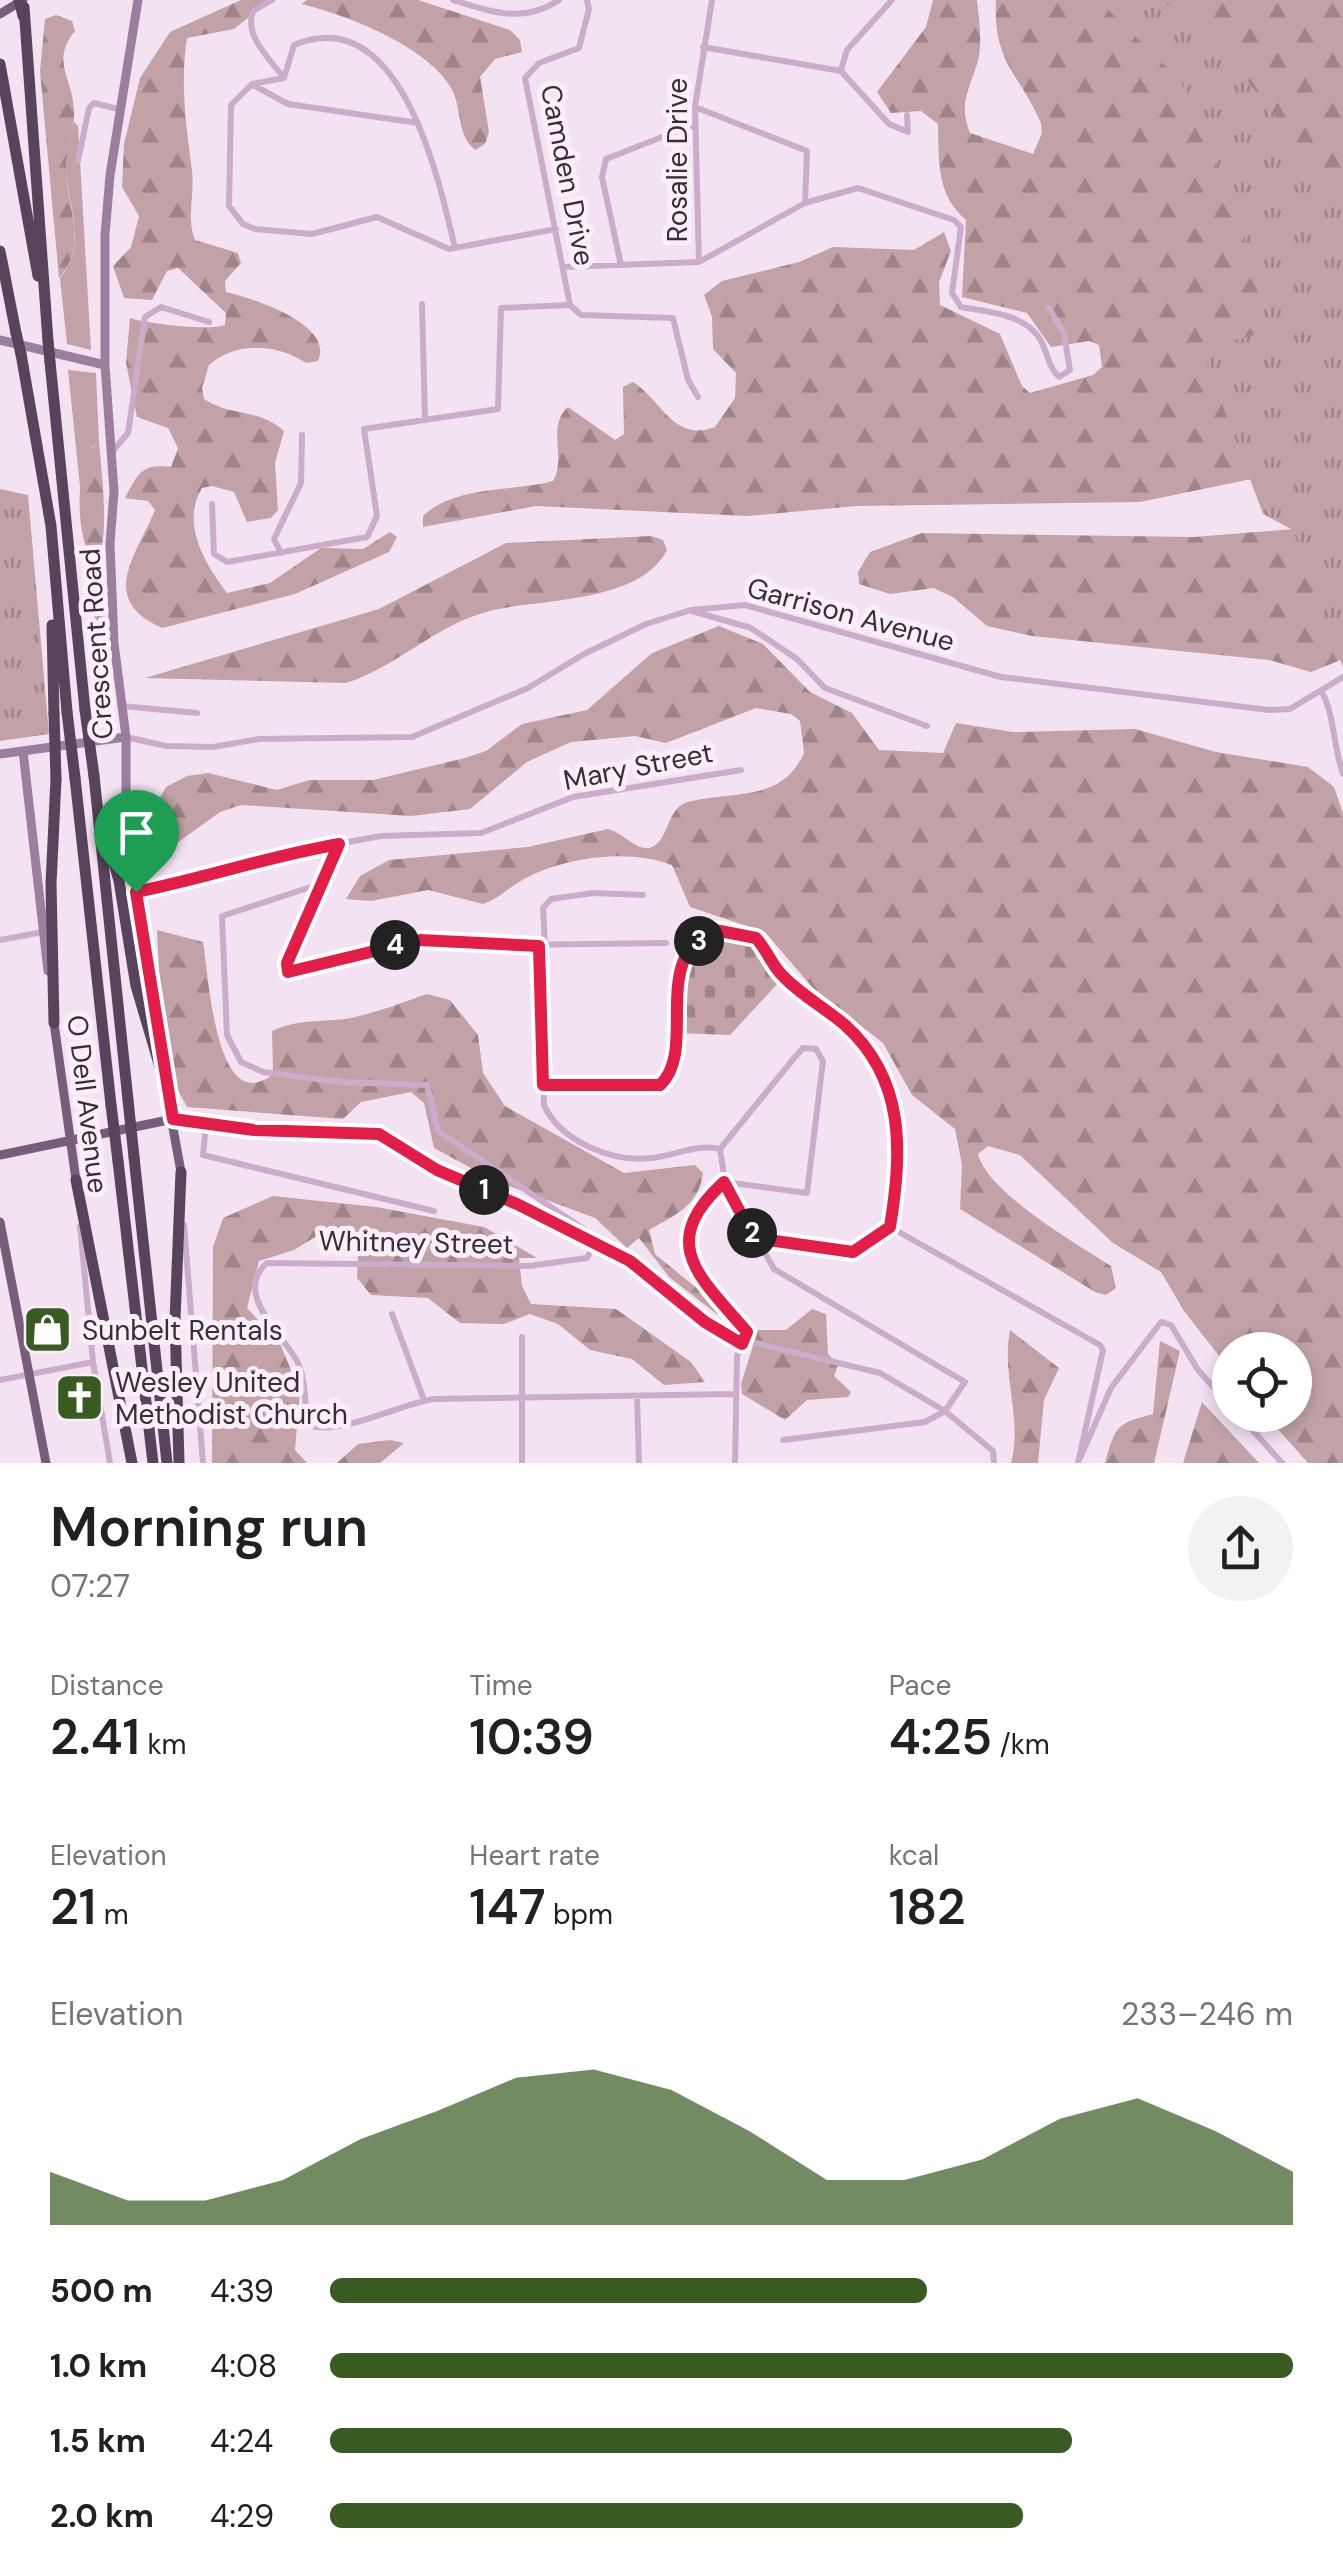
<!DOCTYPE html>
<html lang="en">
<head>
<meta charset="utf-8">
<style>
	body { margin:0; font-family:"DM Sans",sans-serif; background:#f2f2f2; color:#202124; height:100vh; display:flex; flex-direction:column; font-size:38px; white-space:nowrap }
	* { box-sizing:border-box; margin:0 }
	p { font-size:32px; color:#757577 }
	.icon { flex:none; width:55px; height:55px; fill:none; stroke:currentColor; stroke-width:2; stroke-linecap:round; stroke-linejoin:round }
	.map { position:relative; height:1463px; overflow:hidden }
	.panel { display:flex; flex-direction:column; background:#fff; flex:1 }
	.panel>* { flex:none }
	.tools { position:absolute; left:1212px; top:1332px; display:grid; gap:20px }
	.tools a { display:grid; place-items:center; width:100px; height:100px; border-radius:50%; background:#fff; box-shadow:0 5px 15px #0003; font-size:50px }
	.pin { position:absolute; display:grid; place-items:center; width:85px; height:85px; color:#fff; margin:-102px -42px; border-radius:50% 50% 50% 0; rotate:-45deg; box-shadow:0 0 10px #0007 }
	.pin .icon { rotate:45deg }
	.km { position:absolute; width:50px; height:50px; margin:-25px; border-radius:50%; background:#222; color:#fff; font-size:28px; line-height:50px; text-align:center }
	.round { display:grid; place-items:center; flex:none; width:105px; height:105px; border-radius:52px; background:#f2f2f2 }
	.summary { display:flex; align-items:center; justify-content:space-between; height:170px; padding:0 50px }
	h1 { font-size:55px; font-weight:600; line-height:75px }
	.metrics { display:grid; grid-template-columns:repeat(3,1fr); gap:15px; height:170px; padding:10px 50px }
	.metrics div { display:grid; align-content:center }
	.metrics b { font-size:50px; font-weight:600 }
	.metrics small { font-size:28px; font-weight:400 }
	.metrics p { font-size:28px }
	.chart { height:280px; padding:20px 50px }
	.chart p { display:flex; justify-content:space-between }
	.chart svg { width:100%; height:180px; margin-top:10px; fill:#385b22; opacity:.7 }
	ul { padding:0 50px; list-style:none; font-size:32px }
	li { display:grid; grid-template-columns:160px 120px 1fr; align-items:center; height:75px }
	li i { height:25px; border-radius:12px; background:#385b22 }
	.map>svg:first-child { display:block }
</style>
</head>
<body>
<div class="map">
<svg width="1343" height="1463" viewBox="0 0 1343 1463">
	<defs>
		<pattern id="forest-firs" width="22" height="20" patternUnits="userSpaceOnUse" patternTransform="scale(2.5)"><rect width="22" height="20" fill="#c2a2a6"/><path d="M5 1l3.5 6h-7zM16 11l3.5 6h-7z" fill="#9f8488"/></pattern>
		<pattern id="cemetery-stones" width="16" height="16" patternUnits="userSpaceOnUse" patternTransform="scale(2.5)"><rect width="16" height="16" fill="#c2a2a6"/><path d="M2 7V4a2 2 0 0 1 4 0v3zM10 15v-3a2 2 0 0 1 4 0v3z" fill="#9f8488"/></pattern>
		<pattern id="park-tufts" width="24" height="20" patternUnits="userSpaceOnUse" patternTransform="scale(2.5)"><rect width="24" height="20" fill="#c2a2a6"/><path d="M3 7l-1-3M5 7V3M7 7l1-3M15 17l-1-3M17 17v-4M19 17l1-3" fill="none" stroke="#9f8488"/></pattern>
	</defs>
	<rect width="100%" height="100%" fill="#f3e2f2"/>
	<!-- grass -->
	<path fill="#c2a2a6" d="M74 122 78 126 91 350 67 344 60 278C88 246 68 207 66 170 66 154 71 137 74 122Z
		M68 370 96 373 99 442 91 448 96 560 101 557 111 702 103 709Z"/>
	<!-- forest -->
	<path fill="url(#forest-firs)" d="M241 0H270L234 29 187 38C180 82 186 127 192 170 195 194 186 218 195 240L238 253 241 263 225 281 226 292C252 298 335 324 318 361L306 363C277 344 237 341 209 365L202 388 204 399C233 418 257 407 284 431L275 463 278 510 271 518 247 522 234 492 212 486 202 488C180 524 206 565 227 593L270 583 321 548 363 549 390 532 397 537 389 552 295 594 162 628C96 599 138 553 155 510L148 501 125 498C138 473 142 463 171 467L178 448 168 428 137 417 126 363 130 318C148 324 209 331 225 325L226 313 178 268 167 271 152 300 124 298 113 266 131 247 139 216 122 187 124 144 140 78 170 32Z
		M307 0H418L510 30 520 40 522 52 495 59 480 77 489 132 485 144 475 150C455 133 463 107 450 86 424 45 347 15 301 4Z
		M933 0H977C979 20 983 44 977 64 968 92 959 104 970 133L1033 154 1042 133 1041 123C1018 71 993 63 996 0H1343V460L1140 502 856 506 748 516 536 506 423 527V516C455 485 513 492 553 481 567 458 546 426 568 407L615 440 624 434 623 387 633 382C662 400 673 443 715 427L735 398 736 373 713 349 712 317 704 295 722 281 799 262 833 247 914 250 944 232 951 251 939 282 940 305 1000 334 1022 386 1030 393 1093 375 1102 367 1099 345 1089 341 1051 347 1027 313 962 297 966 220C936 194 939 161 938 124L921 111 891 113 877 92 926 27Z
		M56 15 72 21 75 31C50 61 73 78 74 111 75 130 67 147 66 166 65 204 90 245 59 278L40 71 45 19Z
		M99 442C101 467 111 544 96 560L91 559C76 530 77 481 87 452Z
		M1331 526 1343 659 1311 672 1269 660 1032 636 987 626 953 597 933 588 890 594 859 584 858 572 870 552 922 533 1194 537Z
		M651 536 663 540 667 550C639 604 541 598 490 611 436 624 398 667 346 683L145 678 379 609 506 543Z
		M719 626 763 644 810 692 852 713 879 750 943 753 956 723 1013 732 1135 729 1216 752 1308 767 1334 787 1343 813V1463H1308L1265 1415H1295V1350H1230V1370L1184 1311 1161 1272 1113 1243 1020 1155 988 1146 978 1154C988 1193 1077 1244 1111 1266L1116 1288 1106 1295 1095 1292 960 1209 962 1165 955 1129 912 1095 883 1043 812 987 765 932 690 907 672 865C629 848 564 857 524 879 509 887 499 899 483 904L428 890 371 901 346 899 360 876 389 860 528 847 608 829C622 832 635 850 649 848 669 844 666 807 688 802 732 790 781 804 804 753L800 721 791 714 756 708 666 743 635 736 571 742 527 762 470 809 411 816 241 805 220 812 173 846 161 829 156 805 166 787 187 776 208 773 277 790 309 780H373L465 758 486 751 522 724 587 710 652 653Z
		M157 930 203 942C209 974 215 1120 273 1074L272 1031C299 1018 322 1023 351 1018 375 1013 404 1002 427 994L450 1000 478 1035 483 1073 505 1106 624 1173 695 1165 703 1173C699 1206 675 1215 649 1230L655 1254 717 1305 718 1315 669 1277 639 1238 627 1248 595 1218 493 1180 434 1148 424 1103 411 1092 361 1102 343 1119 187 1107 164 1065Z
		M273 1196 376 1207 484 1227 537 1258H519L522 1286 531 1304 616 1309 691 1362 705 1382 664 1385 632 1359 590 1350 558 1324 530 1314 504 1324 460 1323 428 1298 371 1295 357 1278 359 1238 328 1229 294 1250 259 1261 247 1308 280 1344 300 1391 295 1450 307 1463H212L213 1247 223 1218Z
		M812 1309 826 1314 828 1354 838 1365 834 1376 851 1392 848 1397 807 1400 785 1420 742 1394 741 1384 758 1330H786Z
		M1010 1330 1059 1368 1044 1400 1038 1463H1011C1023 1418 1001 1377 1010 1330Z
		M1160 1341 1180 1351 1154 1463H1105C1116 1426 1115 1424 1153 1414Z
		M1202 1402 1259 1463H1183Z
		M390 1440 404 1443 380 1463H337L358 1444Z"/>
	<!-- cemetery -->
	<path fill="url(#cemetery-stones)" d="M719 933 754 941 780 981 730 1035 678 1033C681 998 677 947 719 933Z"/>
	<!-- park -->
	<path fill="url(#park-tufts)" d="M1163 2 1207 29 1343 203V667L1293 530 1263 514 1202 350 1267 331 1239 214 1180 80 1102 4Z
		M0 489 28 495 49 734 0 741Z"/>
	<g fill="none" stroke-linecap="round" stroke-linejoin="round">
		<!-- street -->
		<path stroke="#cbadcb" stroke-width="6" d="M272 0 253 11C244 36 269 58 284 78L252 84 231 105 229 206 243 224 255 229 312 234 377 217 449 249 556 229
			M453 0C492 12 523 24 559 0
			M703 47 841 71 889 124 908 132 907 115
			M841 70 847 50 892 0
			M284 78 294 45C401 0 439 180 455 248
			M253 85 288 104 418 123
			M695 107 807 151 805 203
			M78 161 89 108 94 103 118 109
			M699 262 695 107 712 0
			M621 265 602 177 606 159 695 124
			M563 267 699 262 805 203 858 188 954 220 961 227 952 293 961 307C988 312 1027 314 1041 341 1048 354 1048 366 1059 377L1070 370 1064 334 1049 308
			M422 304 425 420
			M570 305 525 78 539 63 579 48 589 9 587 0
			M570 305 581 315 673 318 688 380 698 397
			M112 452 128 433 145 317 161 307 209 322
			M212 504 214 554 227 562 367 537 377 516 364 429 498 409 501 308 570 305
			M281 553 274 539 301 483 302 435
			M692 611 751 628 797 659 825 688 927 726
			M1322 692C1335 717 1333 746 1343 774
			M122 706 197 713
			M126 737 166 746 213 747 259 739 412 737 528 688 584 654 646 624 691 610 745 605 1001 677 1269 710 1290 709 1343 677
			M338 845 287 963 293 974 421 940 511 945 666 943
			M320 884 222 916 227 1035 241 1062 263 1072 340 1082 427 1085 438 1131 597 1238 587 1258 529 1266 267 1263C232 1293 283 1334 297 1361 306 1378 305 1405 307 1424 333 1439 402 1403 434 1399L734 1394
			M137 892 260 858 381 836 481 833 573 797 741 770
			M0 940 43 932
			M545 944 543 908 551 899 593 893 643 895
			M539 945 544 1105C560 1141 613 1163 651 1158 674 1156 698 1143 720 1149
			M543 1085H659C700 1050 647 959 715 930L756 938C767 950 772 966 783 976 801 995 825 1008 845 1025 906 1079 902 1152 890 1227
			M173 1119 254 1130 379 1134 437 1170 517 1203 630 1261 727 1336 880 1373 945 1411 993 1451 994 1463
			M206 1124 203 1155 434 1211
			M720 1149 795 1057 803 1048 816 1049 823 1061 807 1193 725 1182C656 1244 699 1277 747 1332L737 1356 735 1463
			M720 1149 725 1182 774 1269 965 1382 945 1411 925 1422 783 1440
			M184 1225 203 1463
			M80 1226 93 1362 110 1463
			M890 1227 1100 1345 1103 1350 1078 1463
			M755 1238 853 1252 890 1227
			M392 1314 424 1400
			M522 1337V1463
			M0 1380 93 1362
			M637 1396 639 1463
			M1239 1415 1282 1463
			M1080 1458 1111 1388 1161 1322 1171 1325 1198 1370 1230 1406"/>
		<!-- secondary -->
		<path stroke="#9c7f9f" stroke-width="9" d="M138 0 110 175 105 235V365L114 491 110 544 114 643 126 737V825L160 1052
			M0 340 105 365
			M23 751 48 971
			M0 754 126 737"/>
		<!-- primary -->
		<path stroke="#785d7b" stroke-width="9" d="M0 14 23 0
			M54 1023 76 1180
			M165 1084 181 1172
			M0 1155 173 1119
			M0 1222 46 1463"/>
		<!-- highway -->
		<path stroke="#57435b" stroke-width="11" d="M24 7 48 341
			M0 64 38 276
			M0 251 16 333
			M21 354 51 526 67 712
			M50 362 85 710
			M52 625 54 714
			M94 776 128 1100
			M75 778 111 1105
			M105 831 119 881 136 986 165 1084
			M54 1023 51 884 56 779
			M134 1157 167 1463
			M118 1161 153 1463
			M76 1180 132 1463
			M179 1463 175 1319 181 1172"/>
		<!-- highway-bridge -->
		<path stroke="#57435b" stroke-width="11" d="M19 0 23 16
			M16 333 21 354
			M48 341 50 362
			M85 710 94 776
			M67 712 75 778
			M54 714 56 779
			M128 1100 134 1157
			M111 1105 118 1161"/>
	</g>
	<g fill="none" stroke-linecap="round" stroke-linejoin="round">
		<defs>
			<path id="route" d="M339 844 287 963 288 972 420 940 539 946 543 1085H660C699 1049 648 958 715 930L756 938C767 950 772 966 783 976 801 995 825 1008 845 1025 906 1080 902 1152 890 1227L853 1252 754 1238 724 1182C656 1244 700 1277 747 1332L742 1344 705 1322 630 1261 517 1204 437 1170 379 1134 254 1130 173 1119 136 892C205 878 270 856 339 844Z"/>
		</defs>
		<!-- route casing -->
		<use href="#route" stroke="#fff" stroke-width="20"/>
		<!-- route -->
		<use href="#route" stroke="#e11d48" stroke-width="12"/>
	</g>
	<!-- icons -->
	<defs>
		<symbol id="shop-square" viewBox="-11 -11 22 22"><rect x="-9" y="-9" width="18" height="18" rx="4" fill="#385b22" stroke="#faeff9"/><path d="M-5-2.5h2.3a2.7 3.5 0 0 1 5.4 0H5L5.5 6h-11ZM-1.5-2.5h3a1.5 2.3 0 0 0-3 0Z" fill="#fff"/></symbol>
		<symbol id="church-square" viewBox="-11 -11 22 22"><rect x="-9" y="-9" width="18" height="18" rx="4" fill="#385b22" stroke="#faeff9"/><path d="M-1.2-6h2.4v3.5h3.3v2.4h-3.3V6h-2.4V-.1h-3.3v-2.4h3.3Z" fill="#fff"/></symbol>
	</defs>
	<g fill-rule="evenodd">
		<use href="#shop-square" x="20" y="1302" width="55" height="55"/>
		<use href="#church-square" x="52" y="1370" width="55" height="55"/>
	</g>
	<g text-anchor="middle" stroke-width="10" stroke-linejoin="round" paint-order="stroke">
		<!-- street labels -->
		<g font-size="28" fill="#382c3a" stroke="#faeff9">
			<text transform="translate(677 160) rotate(-90)" y="10">Rosalie Drive</text>
			<text transform="translate(568 175) rotate(79)" y="10">Camden Drive</text>
			<text transform="translate(851 614) rotate(15)" y="10">Garrison Avenue</text>
			<text transform="translate(96 644) rotate(-94)" y="10">Crescent Road</text>
			<text transform="translate(638 766) rotate(-11)" y="10">Mary Street</text>
			<text transform="translate(88 1104) rotate(83)" y="10">O Dell Avenue</text>
			<text transform="translate(416 1242) rotate(1)" y="10">Whitney Street</text>
		</g>
		<!-- poi labels -->
		<g font-size="28" fill="#382c3a" stroke="#faeff9" text-anchor="start">
			<text x="82" y="1340">Sunbelt Rentals</text>
			<text x="115" y="1392">Wesley United<tspan x="115" dy="32">Methodist Church</tspan></text>
		</g>
	</g>
</svg>
<div class="tools">
<a><svg class="icon" aria-label="locate" viewBox="0 0 24 24"><circle cx="12" cy="12" r="6"/><path d="M12 2v4M12 18v4M2 12h4M18 12h4"/></svg></a>
</div>
<div class="pin" style="left:136px;top:892px;background:#1e9e55"><svg class="icon" aria-label="arrive" viewBox="0 0 24 24"><path d="M6 21V4h12l-3 4 3 4H6"/></svg></div>
<b class="km" style="left:484px;top:1190px">1</b>
<b class="km" style="left:752px;top:1233px">2</b>
<b class="km" style="left:699px;top:941px">3</b>
<b class="km" style="left:395px;top:945px">4</b>
</div>
<section class="panel">
<div class="summary"><div><h1>Morning run</h1><p>07:27</p></div><a class="round"><svg class="icon" aria-label="share" viewBox="0 0 24 24"><path d="M12 15V3M7 8l5-5 5 5M5 13v7h14v-7"/></svg></a></div>
<div class="metrics">
<div><p>Distance</p><b>2.41<small> km</small></b></div>
<div><p>Time</p><b>10:39</b></div>
<div><p>Pace</p><b>4:25<small> /km</small></b></div>
</div>
<div class="metrics">
<div><p>Elevation</p><b>21<small> m</small></b></div>
<div><p>Heart rate</p><b>147<small> bpm</small></b></div>
<div><p>kcal</p><b>182</b></div>
</div>
<div class="chart"><p><span>Elevation</span>233–246 m</p>
<svg viewBox="0 0 160 44" preserveAspectRatio="none"><path d="M0 44V31L10 38L20 38L30 33L40 23L50 16L60 8L70 6L80 11L90 21L100 33L110 33L120 28L130 18L140 13L150 21L160 31V44z"/></svg>
</div>
<ul>
<li><b>500 m</b>4:39<i style="width:62%"></i></li>
<li><b>1.0 km</b>4:08<i style="width:100%"></i></li>
<li><b>1.5 km</b>4:24<i style="width:77%"></i></li>
<li><b>2.0 km</b>4:29<i style="width:72%"></i></li>
</ul>
</section>
</body>
</html>
